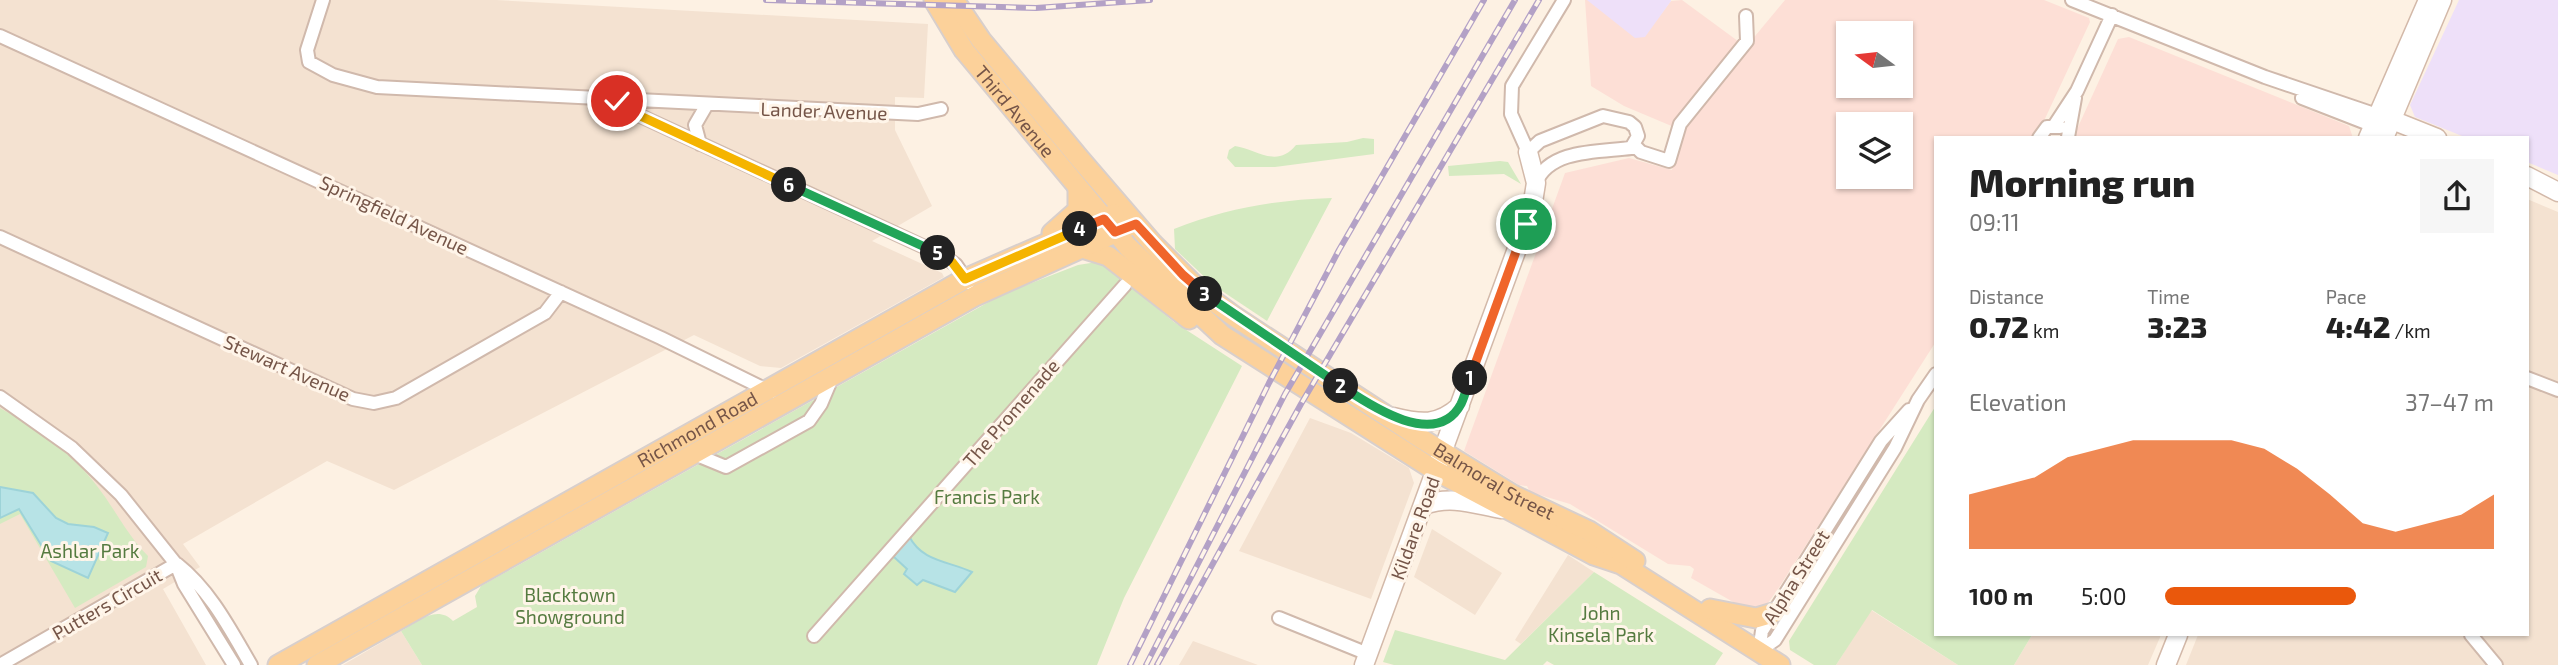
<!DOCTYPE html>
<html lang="en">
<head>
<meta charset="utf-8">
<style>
	body { margin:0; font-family:"Exo 2",sans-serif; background:#f6f6f6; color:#222; height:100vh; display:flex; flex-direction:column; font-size:26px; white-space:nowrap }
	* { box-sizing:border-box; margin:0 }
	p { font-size:23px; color:#767676 }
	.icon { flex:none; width:38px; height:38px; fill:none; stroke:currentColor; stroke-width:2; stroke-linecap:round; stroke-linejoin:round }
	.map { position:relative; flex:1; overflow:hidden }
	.panel { position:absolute; left:1934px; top:136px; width:595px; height:500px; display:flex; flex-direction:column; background:#fff; border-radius:0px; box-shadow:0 2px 5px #0004 }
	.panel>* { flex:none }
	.needle { width:46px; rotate:285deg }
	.controls { position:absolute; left:1836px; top:21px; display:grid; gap:14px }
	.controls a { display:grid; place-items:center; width:77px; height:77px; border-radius:0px; background:#fff; box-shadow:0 2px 5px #0004; font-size:35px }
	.pin { position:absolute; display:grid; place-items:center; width:60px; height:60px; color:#fff; margin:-30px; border:4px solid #fff; border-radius:50%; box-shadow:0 2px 7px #0007 }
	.km { position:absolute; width:35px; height:35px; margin:-18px; border-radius:50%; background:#222; color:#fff; font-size:19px; line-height:35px; text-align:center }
	.round { display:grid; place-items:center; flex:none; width:74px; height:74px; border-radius:0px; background:#f6f6f6 }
	.headline { display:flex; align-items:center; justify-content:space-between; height:119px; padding:0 35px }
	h1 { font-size:38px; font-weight:800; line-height:52px }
	.figures { display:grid; grid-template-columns:repeat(3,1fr); gap:10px; height:119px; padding:7px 35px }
	.figures div { display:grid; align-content:center }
	.figures b { font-size:30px; font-weight:800 }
	.figures small { font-size:19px; font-weight:400 }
	.figures p { font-size:19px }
	.chart { height:196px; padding:14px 35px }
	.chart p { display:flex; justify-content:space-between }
	.chart svg { width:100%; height:126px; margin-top:7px; fill:#ea580c; opacity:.7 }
	ul { padding:0 35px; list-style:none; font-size:23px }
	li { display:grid; grid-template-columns:112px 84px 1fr; align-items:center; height:52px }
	li i { height:18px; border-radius:9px; background:#ea580c }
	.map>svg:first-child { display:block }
</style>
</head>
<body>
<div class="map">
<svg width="2558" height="665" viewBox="0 0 2558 665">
	<rect width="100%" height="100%" fill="#fdf1e3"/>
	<!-- residential -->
	<path fill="#f4e2d1" d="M0 0H496L928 24 924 98 895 97V130L932 206 872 241 942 273 944 277 781 368 760 366 694 335 394 490 327 461 183 544 200 567 163 589 206 665H0Z
		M2527 199 2558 212V665H2186L2198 635H2527Z
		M1310 418 1351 433 1409 468 1414 483 1371 599 1239 551Z
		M1432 529 1502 573 1475 615 1414 577Z
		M1568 555 1594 572 1521 644 1515 640Z
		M1871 610 1958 665H1836Z
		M401 631 422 665H343Z
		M2032 635H2161L2148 665H2014Z
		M1193 641 1258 665H1179Z"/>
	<!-- commercial -->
	<path fill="#fddfd6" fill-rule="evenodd" d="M1585 0H1594L1644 36 1671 1 1682 0 1746 47 1785 0H2044L2089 18 2090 22 2036 138H1936L1935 343 1778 589 1768 603 1758 609 1742 607 1691 578 1694 569 1690 566 1668 564 1570 504 1530 492 1527 486 1519 485 1464 451 1565 173 1629 158 1672 170 1681 130 1624 106 1591 86ZM1848 33H1900V86H1848ZM1848 124H1900V177H1848Z
		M2129 37 2349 126 2353 138H2073L2118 39Z"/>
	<!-- education -->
	<path fill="#eee0f9" d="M1587 0H1671V1L1645 37 1635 38Z
		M2459 0H2558V175L2527 162V138H2467L2415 117 2410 105Z"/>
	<!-- green -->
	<path fill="#d5eac1" d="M1363 138 1374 139V154L1275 167H1235L1227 158 1229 150 1235 146C1256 149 1277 169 1296 145L1347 142Z
		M1500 161 1508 162 1521 184 1504 174 1449 176 1448 166Z
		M1332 198 1267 321 1213 285 1175 249 1174 229C1227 208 1276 200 1332 198Z
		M1097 262 1115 273 1174 322 1242 366 1124 598 1097 665H422L401 631C417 622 437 604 453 621L477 607 475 596 481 586 1003 294 1078 265Z
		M1935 407 1936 635H2032L2014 665H1958L1872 610 1836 665H1814L1790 650 1789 641Z
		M0 408C35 427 73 454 97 486 115 509 127 535 148 556L146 567 75 608 20 514 0 524Z
		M1594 572 1723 653 1715 665H1554L1547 661 1543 665H1394L1383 662 1395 630 1505 660Z"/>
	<!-- water -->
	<path fill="#b7e3e6" stroke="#9dd3d8" stroke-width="2" d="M0 487 33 493 56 518 68 524 94 527 108 533 88 578 51 561 19 509 0 518Z
		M909 536C922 562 949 561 972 572L955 592 923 580 917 585 904 574 907 569 894 557 889 560Z"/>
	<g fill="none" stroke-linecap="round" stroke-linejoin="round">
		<defs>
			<path id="street" d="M323 0 307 50 309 62 333 75 377 87 918 114 941 109
				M2072 0 2265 77 2383 117
				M0 36 661 338 771 392
				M2302 98 2379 128
				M617 101 634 113 944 256 956 265 968 283
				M2054 126 2077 91 2112 15
				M2068 137 2075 98
				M2039 138 2047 127H2060
				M700 144 695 125 706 106
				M1634 145 1641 152 1669 161 1680 124 1747 41 1746 16
				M1536 183C1549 149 1599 152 1631 148L1638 136 1635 127 1629 122 1603 116 1540 141 1528 152 1511 114 1512 86 1564 0
				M0 237 353 399 374 403 396 398 545 313 561 292
				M2527 378 2558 390
				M0 397 72 448 121 495 176 564 184 584 234 665
				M692 453 726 467 809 421 821 404 832 378
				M177 564C210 590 230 629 251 665
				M1279 618 1368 654
				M2471 635 2496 665
				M814 636 1125 285
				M1759 651 1775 640 1895 448 1918 400 1936 374
				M1759 651 1762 631 1881 441 1909 410
				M0 665 176 564"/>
			<path id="secondary" d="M2392 120 2437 138
				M2368 138 2428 0
				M2384 138 2442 0
				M2527 176 2558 192
				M1393 417C1421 424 1438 426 1460 406
				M1424 505C1451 495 1474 504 1501 509
				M1364 665 1532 208 1536 183 1528 152
				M2166 665 2178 635"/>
			<g id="primary">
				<path id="s1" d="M934 0 964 50 1128 247 1222 335 1436 471 1594 555 1621 564 1780 665"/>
				<path id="s2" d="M954 0 981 40 1080 159 1153 244 1200 291 1235 317 1425 441 1513 495 1589 531 1635 561"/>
				<path d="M1052 233 1078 210V189"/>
				<path d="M1082 248 1108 256 1189 319"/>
				<path d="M1710 609 1756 618 1773 613"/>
				<path id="s3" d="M278 665 965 279 1114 214"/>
				<path d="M317 665 975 296 1126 228"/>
			</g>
		</defs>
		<!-- street casing -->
		<use href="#street" stroke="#d0b9ac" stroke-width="16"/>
		<!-- secondary casing -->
		<use href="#secondary" stroke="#d3b9a9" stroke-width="21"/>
		<!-- primary casing -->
		<use href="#primary" stroke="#d8cfcc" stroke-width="23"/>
		<!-- street -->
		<use href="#street" stroke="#fff" stroke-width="12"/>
		<!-- secondary -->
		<use href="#secondary" stroke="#fff" stroke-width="18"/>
		<!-- primary -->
		<use href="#primary" stroke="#fcd19a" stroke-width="19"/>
		<defs>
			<path id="rail" d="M766 0 1036 8 1150 0
				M1130 665 1269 383 1339 250 1484 0
				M1146 665 1285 394 1515 0
				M1157 665 1301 404 1539 0"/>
		</defs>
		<!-- rail casing -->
		<use href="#rail" stroke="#b3a1c6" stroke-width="6"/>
		<!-- rail -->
		<use href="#rail" stroke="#fff5e9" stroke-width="3.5" stroke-dasharray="10" stroke-linecap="butt"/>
	</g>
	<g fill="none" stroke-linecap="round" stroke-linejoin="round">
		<defs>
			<path id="split-1" d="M1470 378 1526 224"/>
			<path id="split-2" d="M1341 386C1368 404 1436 451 1461 404 1465 396 1467 386 1470 378"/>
			<path id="split-3" d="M1205 294 1341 386"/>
			<path id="split-4" d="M1080 229 1104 219 1115 232 1136 224 1183 275 1205 294"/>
			<path id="split-5" d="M938 253 952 262 965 279 1080 229"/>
			<path id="split-6" d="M789 185 938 253"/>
			<path id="split-7" d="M617 101 634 113 789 185"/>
		</defs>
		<!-- split-1 casing -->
		<use href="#split-1" stroke="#fff" stroke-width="14"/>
		<!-- split-2 casing -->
		<use href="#split-2" stroke="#fff" stroke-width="14"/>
		<!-- split-3 casing -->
		<use href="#split-3" stroke="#fff" stroke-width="14"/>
		<!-- split-4 casing -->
		<use href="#split-4" stroke="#fff" stroke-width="14"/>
		<!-- split-5 casing -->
		<use href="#split-5" stroke="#fff" stroke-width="14"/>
		<!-- split-6 casing -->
		<use href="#split-6" stroke="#fff" stroke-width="14"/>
		<!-- split-7 casing -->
		<use href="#split-7" stroke="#fff" stroke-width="14"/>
		<!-- split-1 -->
		<use href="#split-1" stroke="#f0652b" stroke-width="9"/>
		<!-- split-2 -->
		<use href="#split-2" stroke="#22a559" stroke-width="9"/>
		<!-- split-3 -->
		<use href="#split-3" stroke="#22a559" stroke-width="9"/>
		<!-- split-4 -->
		<use href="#split-4" stroke="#f0652b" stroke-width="9"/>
		<!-- split-5 -->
		<use href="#split-5" stroke="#f5b400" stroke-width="9"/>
		<!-- split-6 -->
		<use href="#split-6" stroke="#22a559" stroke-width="9"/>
		<!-- split-7 -->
		<use href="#split-7" stroke="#f5b400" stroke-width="9"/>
	</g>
	<g text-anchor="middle" stroke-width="6" stroke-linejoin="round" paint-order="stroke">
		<!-- street labels -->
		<g font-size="19" fill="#755548" stroke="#fff5e9">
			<text transform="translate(824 111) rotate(2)" y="7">Lander Avenue</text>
			<text dy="7" stroke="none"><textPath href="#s1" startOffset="138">Third Avenue</textPath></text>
			<text transform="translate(394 215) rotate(25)" y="7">Springfield Avenue</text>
			<text transform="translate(287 368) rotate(24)" y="7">Stewart Avenue</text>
			<text transform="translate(1011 413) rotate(-49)" y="7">The Promenade</text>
			<text dy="7" stroke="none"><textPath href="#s3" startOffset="481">Richmond Road</textPath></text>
			<text dy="7" stroke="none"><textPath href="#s2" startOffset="732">Balmoral Street</textPath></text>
			<text transform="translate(1415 528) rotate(-70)" y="7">Kildare Road</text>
			<text transform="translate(1796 577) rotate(-58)" y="7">Alpha Street</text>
			<text transform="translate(107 604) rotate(-30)" y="7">Putters Circuit</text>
		</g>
		<!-- park labels -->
		<g font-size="19" fill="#557b40" stroke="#fff5e9">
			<text x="987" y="504">Francis Park</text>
			<text x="90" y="558">Ashlar Park</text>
			<text x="570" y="602">Blacktown<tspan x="570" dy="22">Showground</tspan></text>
			<text x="1601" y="620">John<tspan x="1601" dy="22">Kinsela Park</tspan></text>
		</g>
	</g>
</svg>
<div class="controls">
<a><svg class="needle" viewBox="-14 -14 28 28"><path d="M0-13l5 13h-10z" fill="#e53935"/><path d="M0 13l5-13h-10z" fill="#767676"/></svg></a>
<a><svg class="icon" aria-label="layers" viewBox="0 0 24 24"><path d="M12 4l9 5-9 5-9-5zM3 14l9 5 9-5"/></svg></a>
</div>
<div class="pin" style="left:1526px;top:224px;background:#1e9e55"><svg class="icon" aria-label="arrive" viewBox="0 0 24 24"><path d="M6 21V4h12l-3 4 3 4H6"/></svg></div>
<div class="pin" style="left:617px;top:101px;background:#d93025"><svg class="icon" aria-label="check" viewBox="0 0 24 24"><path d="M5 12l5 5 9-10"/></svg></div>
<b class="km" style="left:1470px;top:378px">1</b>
<b class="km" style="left:1341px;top:386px">2</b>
<b class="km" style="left:1205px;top:294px">3</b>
<b class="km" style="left:1080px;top:229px">4</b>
<b class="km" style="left:938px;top:253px">5</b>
<b class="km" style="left:789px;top:185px">6</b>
<section class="panel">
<div class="headline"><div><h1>Morning run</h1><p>09:11</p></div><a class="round"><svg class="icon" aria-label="share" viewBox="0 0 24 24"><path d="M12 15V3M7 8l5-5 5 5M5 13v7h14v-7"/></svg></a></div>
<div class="figures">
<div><p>Distance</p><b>0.72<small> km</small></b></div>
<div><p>Time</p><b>3:23</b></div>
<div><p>Pace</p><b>4:42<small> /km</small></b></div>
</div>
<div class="chart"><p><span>Elevation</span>37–47 m</p>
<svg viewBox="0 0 160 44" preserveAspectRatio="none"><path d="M0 44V25L10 22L20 19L30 12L40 9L50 6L60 6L70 6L80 6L90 9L100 16L110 25L120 35L130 38L140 35L150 32L160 25V44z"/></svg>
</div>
<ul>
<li><b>100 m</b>5:00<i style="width:58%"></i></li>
</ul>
</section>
</div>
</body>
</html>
